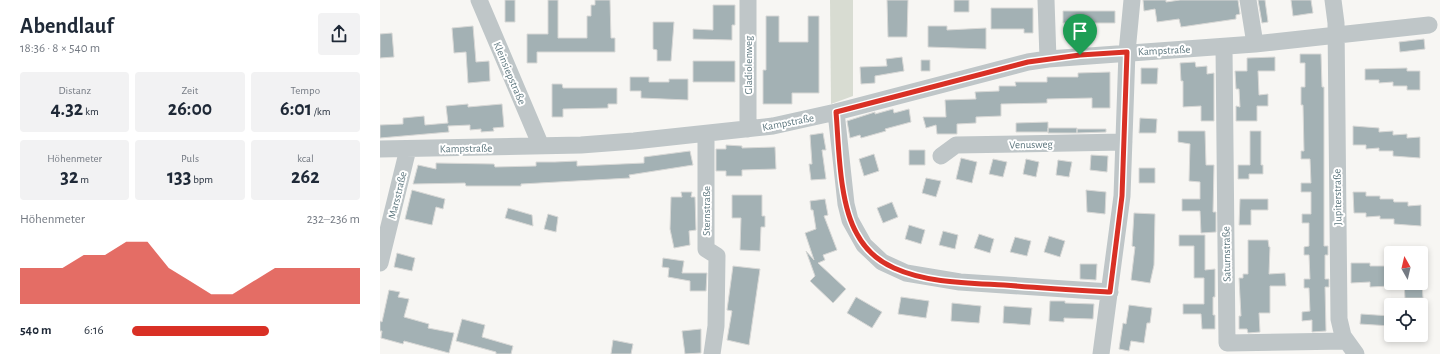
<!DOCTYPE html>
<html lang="de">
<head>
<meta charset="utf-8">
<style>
	body { margin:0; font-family:"Alegreya Sans",sans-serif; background:#f2f2f3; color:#1f2937; height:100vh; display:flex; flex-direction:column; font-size:15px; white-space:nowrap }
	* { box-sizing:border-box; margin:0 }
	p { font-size:13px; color:#747a83 }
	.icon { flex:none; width:22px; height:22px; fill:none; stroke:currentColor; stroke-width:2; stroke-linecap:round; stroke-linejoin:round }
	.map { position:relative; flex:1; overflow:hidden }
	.sheet { display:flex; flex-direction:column; background:#fff; width:380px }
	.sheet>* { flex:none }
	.needle { width:26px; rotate:352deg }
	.fabs { position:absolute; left:1004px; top:246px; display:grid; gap:8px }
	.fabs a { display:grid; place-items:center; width:44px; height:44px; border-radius:4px; background:#fff; box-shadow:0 2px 6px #0003; font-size:20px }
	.pin { position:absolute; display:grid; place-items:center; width:34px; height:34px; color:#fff; margin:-41px -17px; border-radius:50% 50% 50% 0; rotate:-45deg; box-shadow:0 0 4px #0007 }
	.pin .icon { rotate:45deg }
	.round { display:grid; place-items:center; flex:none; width:42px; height:42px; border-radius:4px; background:#f2f2f3 }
	.headline { display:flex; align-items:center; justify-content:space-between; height:68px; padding:0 20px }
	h1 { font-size:22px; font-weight:600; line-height:30px }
	.figures { display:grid; grid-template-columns:repeat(3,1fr); gap:6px; height:68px; padding:4px 20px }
	.figures div { display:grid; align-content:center; border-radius:4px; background:#f2f2f3; text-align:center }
	.figures b { font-size:20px; font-weight:600 }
	.figures small { font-size:11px; font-weight:400 }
	.figures p { font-size:11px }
	.chart { height:112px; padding:8px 20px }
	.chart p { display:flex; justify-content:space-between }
	.chart svg { width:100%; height:72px; margin-top:4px; fill:#d93025; opacity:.7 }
	ul { padding:0 20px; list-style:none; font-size:13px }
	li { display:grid; grid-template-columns:64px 48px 1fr; align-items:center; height:30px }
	li i { height:10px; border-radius:5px; background:#d93025 }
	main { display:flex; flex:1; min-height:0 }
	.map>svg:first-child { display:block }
</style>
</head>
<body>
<main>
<section class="sheet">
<div class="headline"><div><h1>Abendlauf</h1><p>18:36 · 8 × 540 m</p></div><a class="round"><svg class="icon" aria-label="share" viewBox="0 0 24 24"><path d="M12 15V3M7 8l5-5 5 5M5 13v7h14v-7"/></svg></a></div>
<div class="figures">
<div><p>Distanz</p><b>4.32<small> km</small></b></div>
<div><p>Zeit</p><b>26:00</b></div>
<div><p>Tempo</p><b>6:01<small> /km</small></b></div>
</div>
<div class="figures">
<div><p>Höhenmeter</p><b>32<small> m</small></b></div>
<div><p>Puls</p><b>133<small> bpm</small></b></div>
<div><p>kcal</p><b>262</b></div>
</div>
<div class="chart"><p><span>Höhenmeter</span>232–236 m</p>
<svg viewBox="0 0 160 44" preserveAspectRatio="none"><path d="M0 44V22L10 22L20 22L30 14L40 14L50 6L60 6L70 22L80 30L90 38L100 38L110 30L120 22L130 22L140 22L150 22L160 22V44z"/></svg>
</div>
<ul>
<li><b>540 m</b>6:16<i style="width:60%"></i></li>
</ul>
</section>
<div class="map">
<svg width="1060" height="354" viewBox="0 0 1060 354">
	<rect width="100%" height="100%" fill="#f7f6f3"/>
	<!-- green -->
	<path fill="#d8dcd2" d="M450 0H473V96L451 104Z"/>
	<!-- building -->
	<path fill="#a3b1b4" stroke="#d8d8d6" d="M125 0H135V22H125Z
		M168 0H178V38H207V16H211V5H215V0H230L231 38H235V52H157V63H147V34H168Z
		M507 0H528L527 37H508Z
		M574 0H589V12H574Z
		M763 0H786V2L800 0H858L860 14 856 15V19L801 27 799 19 777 22 775 9 764 11Z
		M878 0H885L888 22 882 23Z
		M911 0H931L933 13 913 16Z
		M333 5H355V25H352V40L313 39V29L333 30Z
		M611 8H653V33H644V29H611Z
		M683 11H735V23H683Z
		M386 16H399V42H428V16H439V93H412V104H383V70H386Z
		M273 22H294L291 61H277V50L273 49Z
		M93 26 96 62 109 61 110 81 88 83 86 52 74 53 72 28Z
		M548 26H567V30L606 28V49L548 47Z
		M12 33 14 57 0 58V34Z
		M1044 39 1045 49 1020 52 1019 42Z
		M920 54H941L942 87H944V246H948V255H945V279H949V287H945L946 331 932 332V320L922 321V312L930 311 929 288H924V279H930L929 255H924V247L929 246V223H922V214H931V192H921V183H931L930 159H921V151H924L923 105H921V87H925V63H920Z
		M522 57 524 71 495 76V83L481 84 480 67 507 66 506 59Z
		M895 57V71H878L879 95 888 94V106H877V121H856V106L860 107 859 89H856L855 71H867V58Z
		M541 60H550V71H541Z
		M313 61H355V82H313Z
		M815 62 816 67 827 66V74L834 73V121H821V106L803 107V81H801L800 63Z
		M761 68H778L777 84H761Z
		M1027 68V71H1040V90H1027V86H1013V82L999 83V80H985V69Z
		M730 72V108H712V98L667 99V103L621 104V116L596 117V123L577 124V134H557L556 125 546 128 543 117H566L565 100 596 99 595 92 619 91V86H636L635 82H667V77H698V73Z
		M250 77H269V82H289V79H308V100L261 98V91H250Z
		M172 84H182L183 88H237V104H228V108L183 109V117H172Z
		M88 104V107L122 104 124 127 113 128 114 131 101 132V129L90 130V125L68 126 69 132 0 138V125L23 124V118L44 116 45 125 68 123 66 106Z
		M513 109 514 113 529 109 531 122 505 129 506 131 481 138 480 135 470 138 467 121 495 112V114Z
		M760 118 777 119 776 133H759Z
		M668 122V132H636V123Z
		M973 126 999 128V132L1013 131V135L1027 134V138L1040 137V158L1013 156V151H999V148L986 149V145H973Z
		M668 128H697V133H668Z
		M697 129H726V132L697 133Z
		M798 131H825L826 165H834L833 212H836V232L821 233 820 211H802V199H820V182L809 181 810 144 798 142Z
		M870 131H881V165H883V174H869V179H858V165H870Z
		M443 133 446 150H442L446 179 431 180 429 164H432L430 135Z
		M346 145 362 146V148L395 147 396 169 362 170V176H346V171H336V149H346Z
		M529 150H545V165H529Z
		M310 151 313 165 249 175 250 178 141 184V186H86L85 183 33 184 38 165 56 169V163L114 164 115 167 156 166V162H175L197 161V166L264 163V157Z
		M494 154 499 171 484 176 479 159Z
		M711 155 728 156 727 172 710 170Z
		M581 158 597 162 592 183 576 179Z
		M613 159 627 162 623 177 609 174Z
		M646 159 659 162 656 177 643 174Z
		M678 160 692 162 689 177 676 175Z
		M759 168H775V183H759Z
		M546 178 561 181 556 197 542 193Z
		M32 190 65 199 63 209 56 207 52 225 25 219Z
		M706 190 726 192 725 214 707 212Z
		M301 192H312L311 197H315L316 230 309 231 310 245 294 248 290 229 291 197H302Z
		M973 192H986V196H1000V199H1013L1014 202H1028V206L1041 205V226L1014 224V219H1000V216L986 217V213H974Z
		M352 195H382V216H385V227H381L380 251 360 250 361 218H352Z
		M445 199 448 215 444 216 457 250 443 255 445 260 438 263 466 289 453 303 430 281 435 276 426 251 434 260 425 233 436 229 433 210H431L430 201Z
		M860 199H888V210H871V225H859Z
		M512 202 518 217 503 223 497 208Z
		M128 208 152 215 153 226 125 218Z
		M754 213 775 214 774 265 770 283 751 280 755 247 752 246Z
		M168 214 178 217 176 232 164 229Z
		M529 225 545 230 541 244 525 239Z
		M563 231 578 235 575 249 559 245Z
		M599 234 614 239 610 253 594 248Z
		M799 235H825V270L835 269V297H833V315H835V329H822L821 314H803V304H824V278H814V246H799Z
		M669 236 685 241 680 257 664 252Z
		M635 237 651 241 647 256 630 252Z
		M868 240H888L889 247H890L889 274 905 273 906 286H890V313H879L880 332 868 333 867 329H859V316H861L859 278H863V274H868Z
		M17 253 35 258 32 271 14 267Z
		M283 258 304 261 302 273H327L326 291H310V281L288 277 289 268 282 267Z
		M971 263H990V266H1007V271H1011V286L990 287V282L971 283Z
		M700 264H717L716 280 700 279Z
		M353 266 380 269 369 345 347 340 352 311 347 310Z
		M1024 283H1042L1043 298H1025Z
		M9 290 20 292 18 297 29 299 24 317 49 324 48 328 74 333 69 353 24 341 23 344 1 338 2 331H0V321L2 322Z
		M476 297 502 312 492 328 467 313Z
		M521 297 549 301 546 318 518 314Z
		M670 301H685V303L714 304 713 319 684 318V322L669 321Z
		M572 303 601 306 599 323 571 321Z
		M749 305 772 308 770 323H767L764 343 751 341 749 351 739 349 743 323 746 324Z
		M624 306 652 308 650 325 623 323Z
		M981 314 1011 316V326L980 324Z
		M82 319 105 325 102 337 133 346 131 354H116V352L76 341Z
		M321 329V353L305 354 302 331Z
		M233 340 253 344 251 354H231Z"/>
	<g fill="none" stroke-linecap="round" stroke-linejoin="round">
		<!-- minor -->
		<path stroke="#bfc6c8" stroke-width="17" d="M99 0 161 146
			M666 0 668 59
			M868 0 875 44
			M953 0 956 23 959 319 963 336 976 354
			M844 47 847 343 966 341
			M456 112 466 204 470 220 484 245 502 262 526 273 580 282 730 292
			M368 129V0
			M326 134V249L337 256 336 326 332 354
			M0 149 201 145 254 141 393 126 456 112 648 62 668 59 875 44 1049 25
			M561 156 576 145 744 142
			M0 263 28 149
			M721 354 742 196 747 52 752 0"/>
	</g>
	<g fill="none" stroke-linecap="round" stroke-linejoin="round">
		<defs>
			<path id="route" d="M747 52 742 196 730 292C695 290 659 288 624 285 588 283 547 283 514 268 498 261 485 249 477 234 459 203 459 147 456 112L648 62 700 55Z"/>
		</defs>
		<!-- route casing -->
		<use href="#route" stroke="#fff" stroke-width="8"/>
		<!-- route -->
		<use href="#route" stroke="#d93025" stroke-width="5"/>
	</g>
	<g text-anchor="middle" stroke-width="4" stroke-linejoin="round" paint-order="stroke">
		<!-- street labels -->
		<g font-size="11" fill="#607980" stroke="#fff">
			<text transform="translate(784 50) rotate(-3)" y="4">Kampstraße</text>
			<text transform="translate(368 65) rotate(-90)" y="4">Gladiolenweg</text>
			<text transform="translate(130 73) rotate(67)" y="4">Kleinsiepstraße</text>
			<text transform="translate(408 122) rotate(-11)" y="4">Kampstraße</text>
			<text transform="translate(651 144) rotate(-1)" y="4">Venusweg</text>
			<text transform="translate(86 148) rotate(-1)" y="4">Kampstraße</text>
			<text transform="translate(17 195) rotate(-76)" y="4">Marsstraße</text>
			<text transform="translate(957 197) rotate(-91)" y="4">Jupiterstraße</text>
			<text transform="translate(326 211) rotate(-90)" y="4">Sternstraße</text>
			<text transform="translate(846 254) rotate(-91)" y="4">Saturnstraße</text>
		</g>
	</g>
</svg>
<div class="fabs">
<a><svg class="needle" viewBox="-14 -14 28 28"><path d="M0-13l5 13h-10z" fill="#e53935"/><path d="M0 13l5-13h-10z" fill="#747a83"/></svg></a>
<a><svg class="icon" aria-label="locate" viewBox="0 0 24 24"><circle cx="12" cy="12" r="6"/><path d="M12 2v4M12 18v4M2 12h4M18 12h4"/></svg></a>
</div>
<div class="pin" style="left:700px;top:55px;background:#1e9e55"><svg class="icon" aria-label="arrive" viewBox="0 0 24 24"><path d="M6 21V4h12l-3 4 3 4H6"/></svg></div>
</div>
</main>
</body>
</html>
